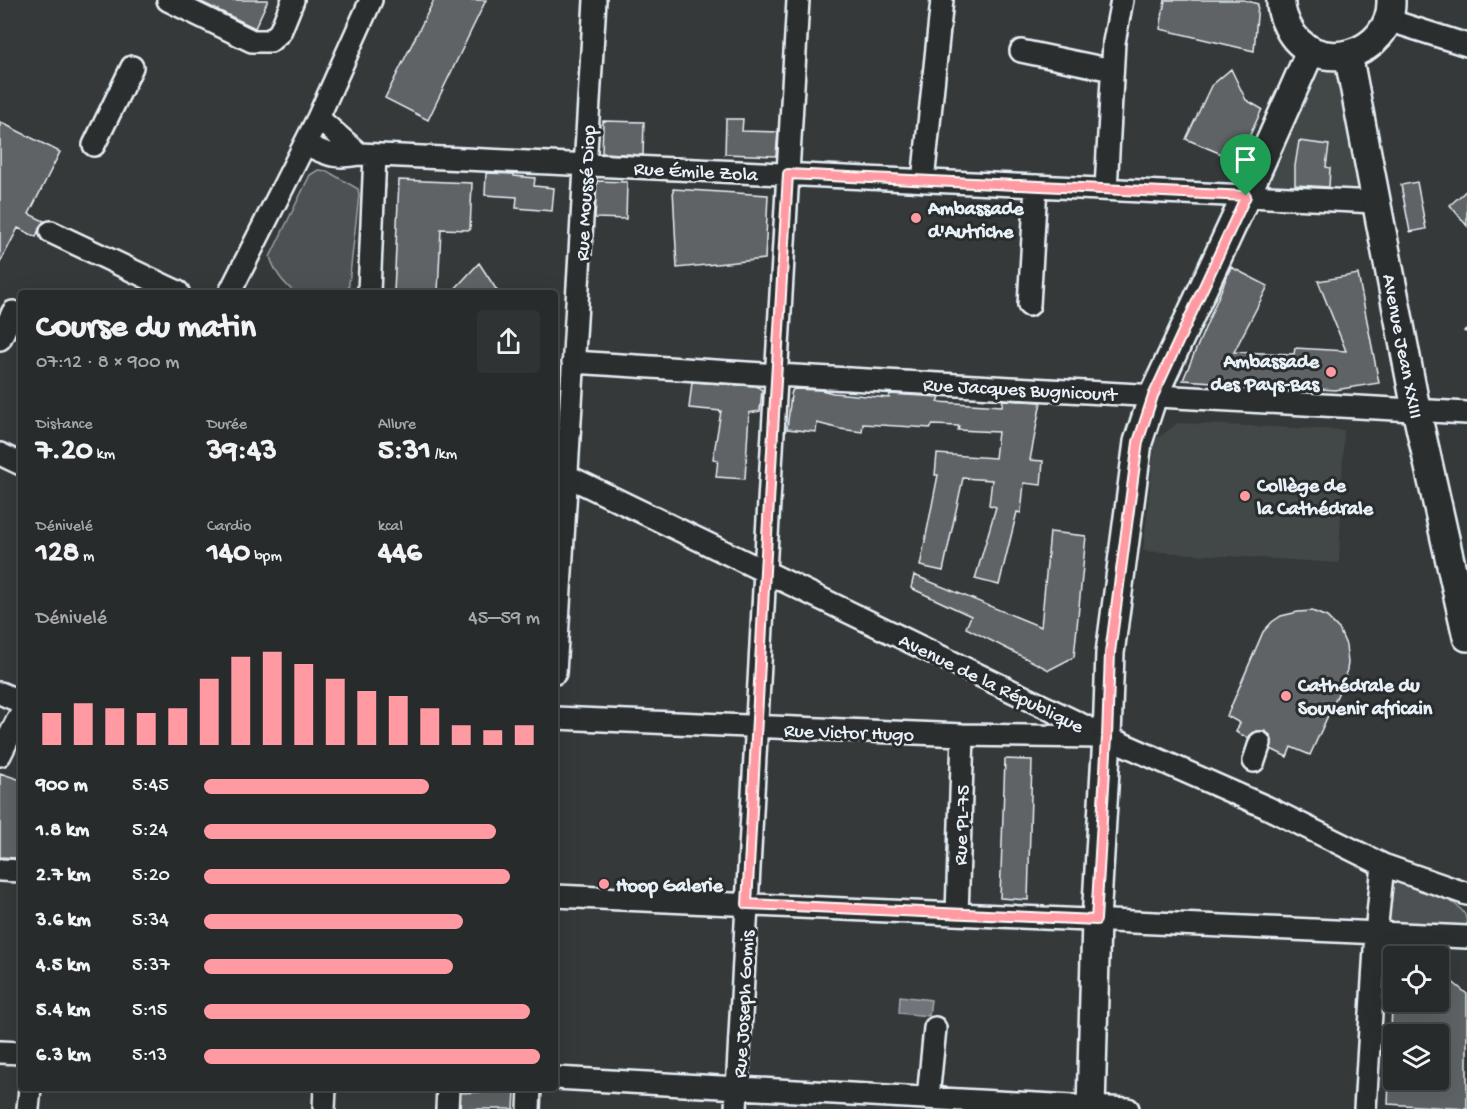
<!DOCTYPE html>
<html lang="fr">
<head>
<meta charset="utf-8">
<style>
	body { margin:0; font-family:"Gochi Hand",sans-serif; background:#303334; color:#f1f3f6; height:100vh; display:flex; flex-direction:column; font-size:22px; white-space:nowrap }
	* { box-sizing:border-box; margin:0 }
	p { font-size:20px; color:#a5a7a9 }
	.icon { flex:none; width:33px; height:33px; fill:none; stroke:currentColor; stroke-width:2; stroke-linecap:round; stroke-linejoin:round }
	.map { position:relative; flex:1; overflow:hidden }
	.panel { position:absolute; left:18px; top:290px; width:540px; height:801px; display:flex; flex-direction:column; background:#282b2c; border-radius:6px; box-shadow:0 6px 24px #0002,0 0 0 2px #444748 }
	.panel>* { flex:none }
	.buttons { position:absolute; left:1383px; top:946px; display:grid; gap:12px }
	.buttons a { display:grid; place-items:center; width:66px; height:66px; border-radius:6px; background:#282b2c; box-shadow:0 6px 24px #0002,0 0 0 2px #444748; font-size:30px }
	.pin { position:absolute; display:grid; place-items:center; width:51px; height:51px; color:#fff; margin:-62px -26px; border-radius:50% 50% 50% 0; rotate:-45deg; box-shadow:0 0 6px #0007 }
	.pin .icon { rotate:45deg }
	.round { display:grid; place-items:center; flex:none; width:63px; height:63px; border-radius:6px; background:#303334 }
	.headline { display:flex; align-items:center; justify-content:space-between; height:102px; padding:0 18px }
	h1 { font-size:33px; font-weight:700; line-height:45px }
	.figures { display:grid; grid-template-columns:repeat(3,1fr); gap:9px; height:102px; padding:6px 18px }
	.figures div { display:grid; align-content:center }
	.figures b { font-size:30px; font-weight:700 }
	.figures small { font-size:16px; font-weight:400 }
	.figures p { font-size:16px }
	.chart { height:168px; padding:12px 18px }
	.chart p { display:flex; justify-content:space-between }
	.chart svg { width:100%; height:108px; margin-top:6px; stroke:#ff9aa2; stroke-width:6 }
	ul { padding:0 18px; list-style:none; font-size:20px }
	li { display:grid; grid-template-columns:96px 72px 1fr; align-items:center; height:45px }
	li i { height:15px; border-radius:8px; background:#ff9aa2 }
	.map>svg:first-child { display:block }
</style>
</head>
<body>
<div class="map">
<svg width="1467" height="1109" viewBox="0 0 1467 1109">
	<rect width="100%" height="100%" fill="#35393a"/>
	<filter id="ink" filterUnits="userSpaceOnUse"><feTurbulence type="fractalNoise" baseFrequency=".0167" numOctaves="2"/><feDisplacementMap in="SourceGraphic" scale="12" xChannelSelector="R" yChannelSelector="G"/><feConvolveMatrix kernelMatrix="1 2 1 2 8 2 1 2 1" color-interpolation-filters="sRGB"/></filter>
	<g filter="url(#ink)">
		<!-- built -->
		<path fill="#424647" d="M1316 62 1338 66 1366 197 1255 190Z
			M1178 423 1344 430 1339 563 1143 551 1155 440Z"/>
		<!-- green -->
		<path fill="#4d5152" stroke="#9aa1a5" stroke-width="1.5" d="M318 170 327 171 358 189 359 195 348 292H294C282 281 276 274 270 257L310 175Z
			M1395 873C1412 881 1457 899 1465 915 1467 920 1467 924 1467 929L1387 927Z"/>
		<!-- water -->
		<path fill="#707579" stroke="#a0a7ac" stroke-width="1.5" d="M900 996 931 1000 929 1016 899 1013Z"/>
		<!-- building -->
		<path fill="#5f6365" stroke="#e8f1f8" stroke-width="1.5" d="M197 0H268L255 28Z
			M434 0H486L428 120 385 98Z
			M1165 0H1244L1258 4 1254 51 1160 29Z
			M1231 69 1246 100 1262 109 1238 161 1186 139 1211 86Z
			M726 119H743L742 131 778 132 776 156 725 154Z
			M603 121 644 122 643 155 602 153Z
			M0 122 60 152 29 214 44 221 40 226 36 237 18 228 0 263Z
			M1299 141 1329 145 1326 167 1330 168 1329 187 1295 185V166Z
			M486 173 514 174V176L535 178 534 186 554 188 552 211 516 208 517 197 485 195Z
			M399 180 472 183 470 230 441 229 438 292H394Z
			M597 181 627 182 626 219 595 218Z
			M1417 182 1426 229 1410 232 1401 185Z
			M673 189 768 195 765 259 677 268Z
			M1467 190V226L1450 205Z
			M479 263 498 292H452Z
			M1231 267 1268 286 1234 352 1294 354 1295 348 1346 351 1318 281 1358 274 1379 383 1335 390 1183 380Z
			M692 382 756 386 762 390 760 411 749 413 745 479 716 477 718 460 713 459 721 411 689 408Z
			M794 389 821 390 833 393 889 398 890 394 940 397 938 402 1002 406 1003 400 1041 402 1030 460 1043 461 1041 485 1024 483 1021 513 1017 512 999 585 975 579 996 507 989 505 992 480 963 478 943 571 920 566 938 475H935L937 454 995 458 998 432 958 430 959 426 932 425 931 428 863 424 862 432 840 429 817 423 816 432 787 429 791 395 792 391Z
			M1050 532 1086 536 1074 657 1049 670 966 628 971 616 911 588 914 575 1041 627Z
			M1312 611 1327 617 1339 629 1346 645 1348 663 1346 676 1310 755 1291 747 1287 757 1271 749 1272 740 1270 735 1265 731H1257L1252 733 1248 738 1236 732 1240 723 1227 716 1263 632 1272 622 1281 616 1298 612Z
			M1005 759 1032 760 1028 900 1000 898Z
			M0 773 21 780V846L16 858 0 857Z
			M1438 970 1467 994V1109L1388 1104 1389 1080H1438V1035H1391L1392 1002H1438Z
			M515 1090 514 1109H460L461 1093Z"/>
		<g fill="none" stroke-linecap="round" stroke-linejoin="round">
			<defs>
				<path id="minor" d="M168 0 252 41H270L280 32 293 0
					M1388 20 1467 45
					M1021 51 1112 70
					M318 118 359 154
					M305 144C327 154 334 159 359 154L1376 202
					M94 145 132 67
					M923 181 942 0
					M1106 189 1114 42 1122 0
					M51 232 178 292
					M230 292 318 118 371 0
					M369 292 375 155
					M1029 305 1036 186
					M0 339 13 312
					M573 362 777 375 1467 413
					M0 454 21 464
					M555 470 1107 737 1266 807 1383 865 1467 894
					M555 673 595 0
					M0 693 21 702
					M555 718 963 735 1100 737
					M0 755 21 713
					M1254 761 1260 743
					M0 870 21 871
					M555 896 1467 937
					M957 914 963 735
					M0 1052 21 1053
					M555 1078 1128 1109
					M928 1098 935 1028
					M28 1109 30 1088
					M324 1109 325 1088
					M447 1109 448 1088
					M529 1109 530 1088
					M736 1109 765 571 798 0
					M1365 1109 1376 933 1383 865"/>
				<path id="major" d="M1281 0C1280 10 1284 19 1288 27 1313 78 1393 56 1391 0
					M1348 54 1416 409 1467 637
					M1091 1109 1096 920 1107 737 1110 653 1138 442 1153 396 1246 196 1311 50"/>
			</defs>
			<!-- minor casing -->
			<use href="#minor" stroke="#e8f1f8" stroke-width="26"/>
			<!-- major casing -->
			<use href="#major" stroke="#e8f1f8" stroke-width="32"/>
			<!-- path -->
			<path stroke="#e8f1f8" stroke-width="3" stroke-dasharray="6 4.5" stroke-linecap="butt" d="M1464 332 1467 329"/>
			<!-- minor -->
			<use href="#minor" stroke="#2a2d2e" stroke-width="21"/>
			<!-- major -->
			<use href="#major" stroke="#2a2d2e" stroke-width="27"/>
		</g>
	</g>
	<g fill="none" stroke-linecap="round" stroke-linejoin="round" filter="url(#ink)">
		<defs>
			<path id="route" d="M788 174 1246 196 1153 396 1138 442 1110 653 1107 737 1096 920 747 904 765 571Z"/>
		</defs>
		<!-- route casing -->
		<use href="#route" stroke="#fff" stroke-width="12"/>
		<!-- route -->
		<use href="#route" stroke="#ff9aa2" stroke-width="8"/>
	</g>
	<!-- markers -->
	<g fill="#ff9aa2" stroke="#2a2d2e" stroke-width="2">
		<circle cx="916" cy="218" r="6"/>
		<circle cx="1331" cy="372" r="6"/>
		<circle cx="1245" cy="496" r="6"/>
		<circle cx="1286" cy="696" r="6"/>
		<circle cx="604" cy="884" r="6"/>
	</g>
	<g text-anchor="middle" stroke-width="6" stroke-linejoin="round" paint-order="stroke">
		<!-- street labels -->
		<g font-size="20" fill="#e8f1f8" stroke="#2a2d2e">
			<text transform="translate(696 170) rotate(3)" y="7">Rue Émile Zola</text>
			<text transform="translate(584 193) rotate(-87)" y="7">Rue Moussé Diop</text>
			<text transform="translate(1404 346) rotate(79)" y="7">Avenue Jean XXIII</text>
			<text transform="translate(1020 388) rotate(3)" y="7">Rue Jacques Bugnicourt</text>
			<text transform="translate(992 682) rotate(26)" y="7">Avenue de la République</text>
			<text transform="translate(849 731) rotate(2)" y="7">Rue Victor Hugo</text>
			<text transform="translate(960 825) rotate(-88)" y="7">Rue PL-75</text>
			<text transform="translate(742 1004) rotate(-87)" y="7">Rue Joseph Gomis</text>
		</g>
		<!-- poi labels -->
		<g font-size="20" font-weight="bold" fill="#e8f1f8" stroke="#2a2d2e" text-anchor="start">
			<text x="928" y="214">Ambassade<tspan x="928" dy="23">d'Autriche</tspan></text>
			<text x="1319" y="367" text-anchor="end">Ambassade<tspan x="1319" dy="23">des Pays-Bas</tspan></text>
			<text x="1257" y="491">Collège de<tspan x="1257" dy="23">la Cathédrale</tspan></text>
			<text x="1298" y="691">Cathédrale du<tspan x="1298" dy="23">Souvenir africain</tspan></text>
			<text x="616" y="891">Hoop Galerie</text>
		</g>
	</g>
</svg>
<div class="buttons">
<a><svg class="icon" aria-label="locate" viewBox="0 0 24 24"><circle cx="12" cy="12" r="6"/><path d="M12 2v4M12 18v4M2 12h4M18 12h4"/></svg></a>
<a><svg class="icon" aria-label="layers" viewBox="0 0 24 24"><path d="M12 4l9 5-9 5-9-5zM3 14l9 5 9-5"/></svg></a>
</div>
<div class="pin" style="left:1246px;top:196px;background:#1e9e55"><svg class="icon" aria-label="arrive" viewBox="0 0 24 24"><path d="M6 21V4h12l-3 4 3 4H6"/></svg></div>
<section class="panel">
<div class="headline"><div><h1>Course du matin</h1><p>07:12 · 8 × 900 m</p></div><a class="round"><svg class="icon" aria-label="share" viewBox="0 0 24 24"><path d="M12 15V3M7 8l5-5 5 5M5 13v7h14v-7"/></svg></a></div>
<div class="figures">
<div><p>Distance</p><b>7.20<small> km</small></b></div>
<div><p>Durée</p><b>39:43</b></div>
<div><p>Allure</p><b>5:31<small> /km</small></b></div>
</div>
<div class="figures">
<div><p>Dénivelé</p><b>128<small> m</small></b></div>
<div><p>Cardio</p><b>140<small> bpm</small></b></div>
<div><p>kcal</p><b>446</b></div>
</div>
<div class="chart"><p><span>Dénivelé</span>45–59 m</p>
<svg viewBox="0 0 160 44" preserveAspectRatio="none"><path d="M5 44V31M15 44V27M25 44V29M35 44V31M45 44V29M55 44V17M65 44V8M75 44V6M85 44V11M95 44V17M105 44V22M115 44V24M125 44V29M135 44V36M145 44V38M155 44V36"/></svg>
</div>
<ul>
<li><b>900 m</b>5:45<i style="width:67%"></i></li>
<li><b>1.8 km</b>5:24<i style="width:87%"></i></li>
<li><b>2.7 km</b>5:20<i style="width:91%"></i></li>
<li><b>3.6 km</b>5:34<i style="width:77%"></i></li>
<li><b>4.5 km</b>5:37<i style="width:74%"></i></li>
<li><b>5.4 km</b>5:15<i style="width:97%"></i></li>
<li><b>6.3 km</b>5:13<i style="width:100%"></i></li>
</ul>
</section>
</div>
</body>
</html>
